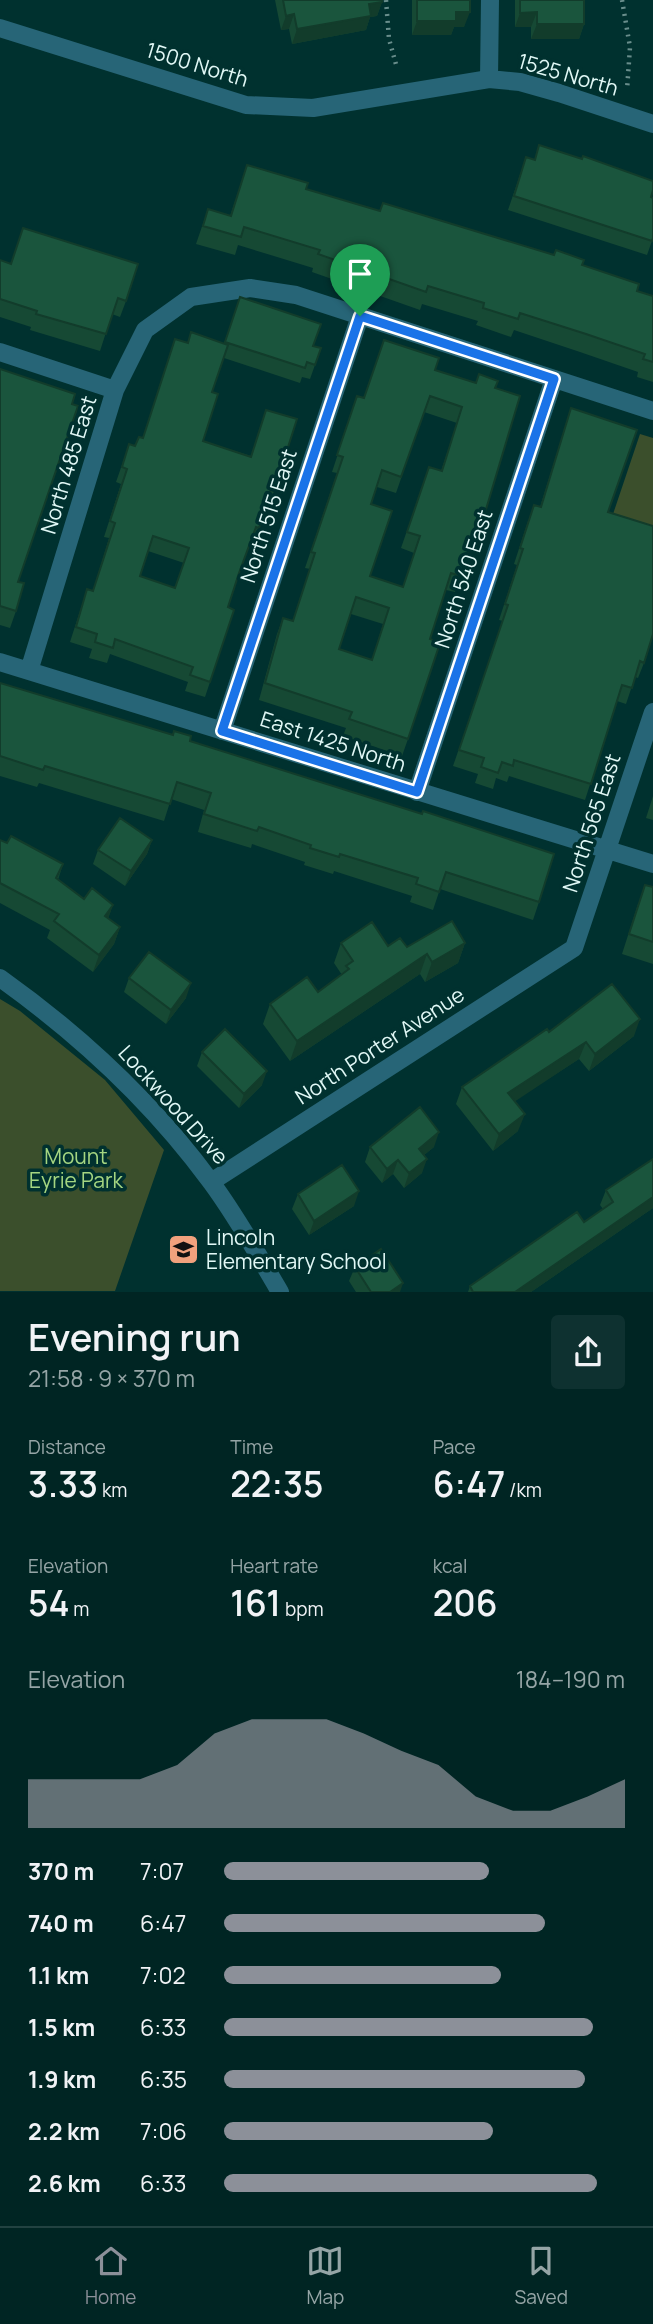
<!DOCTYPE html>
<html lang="en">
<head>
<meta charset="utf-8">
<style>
	body { margin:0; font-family:Manrope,sans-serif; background:#0e3130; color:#f1f3f6; height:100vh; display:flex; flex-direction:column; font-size:26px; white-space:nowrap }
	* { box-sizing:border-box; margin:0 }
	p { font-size:23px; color:#95a5a6 }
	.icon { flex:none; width:38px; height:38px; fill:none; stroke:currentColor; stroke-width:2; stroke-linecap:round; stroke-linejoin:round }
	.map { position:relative; height:1292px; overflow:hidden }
	.drawer { display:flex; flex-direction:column; background:#002523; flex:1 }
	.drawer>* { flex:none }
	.pin { position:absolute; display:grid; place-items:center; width:60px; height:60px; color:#fff; margin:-72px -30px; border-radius:50% 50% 50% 0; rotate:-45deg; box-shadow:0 0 7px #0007 }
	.pin .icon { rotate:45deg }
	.round { display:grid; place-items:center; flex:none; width:74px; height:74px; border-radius:7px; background:#0e3130 }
	.head { display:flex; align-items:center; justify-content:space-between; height:119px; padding:0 28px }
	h1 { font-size:38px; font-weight:600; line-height:52px }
	.stats { display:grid; grid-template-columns:repeat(3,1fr); gap:10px; height:119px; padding:7px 28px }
	.stats div { display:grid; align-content:center }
	.stats b { font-size:35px; font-weight:600 }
	.stats small { font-size:19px; font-weight:400 }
	.stats p { font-size:19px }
	.chart { height:196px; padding:14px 28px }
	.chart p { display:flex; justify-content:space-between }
	.chart svg { width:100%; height:126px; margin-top:7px; fill:#8c9099; opacity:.7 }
	ul { padding:0 28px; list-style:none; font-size:23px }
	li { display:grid; grid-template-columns:112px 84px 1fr; align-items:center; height:52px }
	li i { height:18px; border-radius:9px; background:#8c9099 }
	.tabs { display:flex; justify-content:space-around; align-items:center; height:98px; border-top:2px solid #224241; background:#002523; font-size:19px; color:#95a5a6 }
	.tabs a { display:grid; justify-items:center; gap:4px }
	.tabs .on { color:#8c9099 }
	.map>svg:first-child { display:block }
</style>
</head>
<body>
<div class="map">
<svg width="653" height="1292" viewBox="0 0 653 1292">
	<rect width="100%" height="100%" fill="#00312f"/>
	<!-- green -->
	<path fill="#3b4f2c" d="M640 434 653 438V540L609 526Z
		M0 999 20 1011 105 1080 164 1150 115 1291H0Z"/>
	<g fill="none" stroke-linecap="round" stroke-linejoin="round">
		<!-- path -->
		<path stroke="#698e8c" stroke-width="4.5" stroke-dasharray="2 5" stroke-linecap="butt" d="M386 0 389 39 397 68
			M622 0 630 47 627 90"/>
		<!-- street -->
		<path stroke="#276577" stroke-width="18" d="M0 28 246 105 313 108 489 79 520 82 559 93 653 124
			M489 79 490 0
			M0 352 115 390
			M0 662 653 864
			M29 671 115 390 145 330 191 297 250 288 296 295 653 411
			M222 731 360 316
			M417 792 554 379
			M0 978C80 1035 153 1103 211 1182 237 1217 258 1255 280 1292
			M211 1182 574 948 653 712"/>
	</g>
	<!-- wall -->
	<path fill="#164934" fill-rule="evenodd" d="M275 0H382V2L377 16 370 17 366 30 292 44 289 29 281 30Z
		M412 0H470L464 27H454L451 35H412Z
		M515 0H584V24L579 39H531V27H515Z
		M526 157 651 197 653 238 647 255 508 210Z
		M247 165 306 189 380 211 582 265 637 291 653 296V382L637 377 638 372 580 352 514 330 511 337 476 325 478 321 422 304 420 310 312 272 313 268 238 245 235 255 196 244 208 209 230 216Z
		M0 260 126 301 120 317 112 314 100 351 30 330 31 327 0 317Z
		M240 297 313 346 321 348 310 379 302 377 300 383 224 358 212 392 203 441 251 456 266 410 274 491 269 506 266 505 253 544 250 543 238 576 228 607 234 610 205 697 185 691 188 682 110 654 107 663 89 658 92 649 70 642 87 589 93 591 109 538 104 537 121 484 116 482 124 459 129 444 135 446 143 438 175 339 187 343H224ZM148 551 184 563 175 588 140 576Z
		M0 369 18 582 16 611 10 628 0 625Z
		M435 370 475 383 495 388 481 526 475 542 472 541 455 592 446 590 430 639 408 739 402 756 343 736 346 728 259 700 277 634 283 618 293 621 310 569 305 568 337 473 332 472 357 396 364 398ZM424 412 457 423 441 471 429 467 401 548 414 553 403 587 370 576 371 504 377 487 396 493ZM351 614 383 624 372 660 339 649Z
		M571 408 608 512 644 663 638 678 635 677 626 704 617 701 585 800 509 776 507 782 496 778 493 789 475 783 478 774 453 766 503 621 499 620 517 565 514 564 528 521 540 507Z
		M0 683 190 741 539 902 533 920 440 889 433 910 410 902 412 896 334 871 333 874 304 865 305 862 252 844 251 848 198 832 204 810 171 799 164 821 39 783 37 787 0 776Z
		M653 796V820L646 818Z
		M0 840 63 864 58 880 84 899 113 905 108 918 120 927 114 944 93 972 47 938 50 930 0 903Z
		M152 840 147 854 125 886 93 864 98 850Z
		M653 887V964L622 954 638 904Z
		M341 943 407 947 465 943 458 963 425 982 420 974 290 1061 263 1024 270 1004 318 992 342 975 334 963Z
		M129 978 186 998 166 1024 124 992Z
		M549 1032 634 1036 589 1071 579 1059 514 1101 518 1131 493 1151 456 1104 462 1087Z
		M202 1052 262 1085 239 1108 197 1066Z
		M370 1147H434L424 1155 422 1173 404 1188 393 1174 382 1183 365 1162Z
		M606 1190 653 1208 531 1292H468L470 1286 584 1222 603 1209 600 1205Z
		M298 1194 354 1206 309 1235 292 1209Z
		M355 1267 400 1292H356L349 1281Z"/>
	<!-- shaded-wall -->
	<path fill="#123c2b" d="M382 2 377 16 370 17 366 30 292 44 297 29 369 4Z
		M456 12H470L464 27H454L451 35H412L417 21Z
		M537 12 531 27H515L520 13Z
		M294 14 289 29 281 30 286 16Z
		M537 24H584L579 39H531Z
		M152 840 147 854 125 886 131 871Z
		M113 905 107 922 105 916Z
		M120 927 114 944 93 972 99 955Z
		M465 943 458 963 425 982 432 962Z
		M427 954 420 974 290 1061 297 1041Z
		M191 983 186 998 166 1024 171 1010Z
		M640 1019 634 1036 589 1071 595 1054Z
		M586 1042 579 1059 502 1110 508 1093Z
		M267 1071 262 1085 239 1108 244 1094Z
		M525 1114 518 1131 493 1151 499 1134Z
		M439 1132 434 1147 414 1163 419 1149Z
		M427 1159 422 1173 404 1188 409 1173Z
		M398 1160 393 1174 382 1183 387 1169Z
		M359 1191 354 1206 309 1235 314 1221Z
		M653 1197V1208L531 1292H515Z
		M403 1283 400 1292H390Z"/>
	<!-- building -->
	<path fill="#1a553d" stroke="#123c2b" stroke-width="2" fill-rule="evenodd" d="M283 0H382V2L369 4 371 16 297 29 294 14 286 16Z
		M417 0H470V12H456V21H417Z
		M520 0H584V24H537V12L520 13Z
		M539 145 582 159 583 156 653 181V190L651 197 653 198V238L652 241 514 196 526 157 535 160Z
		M247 165 308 183 306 189 380 211 383 203 554 255 556 250 584 260 582 265 639 284 637 291 653 296V362L643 359 645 354 586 334 520 313 518 319 483 308 484 303 428 286 426 292 318 254 320 250 244 227 241 237 203 226 208 209 231 216Z
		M23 228 138 264 126 301 118 298 106 334 36 314 37 311 0 299V260L11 264Z
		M240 297 321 324 313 346 321 348 315 365 307 362 305 368 225 342Z
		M191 332 228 345 212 392 218 394 203 441 251 457 266 410 297 419 274 491 271 489 259 528 256 527 239 573 228 607 234 610 210 682 190 675 193 667 115 639 113 648 95 642 97 634 76 627 87 589 93 591 115 523 110 521 127 469 122 467 129 444 135 446 139 437 143 438 175 339 188 343ZM153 536 189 548 175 588 140 576Z
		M384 340 439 358 435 370 476 383 479 374 498 381 495 388 520 396 481 526 477 525 461 576 451 573 430 639 440 643 408 739 349 719 352 712 265 683 283 618 293 621 315 553 311 552 343 457 337 455 357 396 364 398ZM430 396 462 407 442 471 429 467 407 532 420 536 403 587 370 576 392 511 371 504 382 470 401 477ZM356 597 389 608 372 660 339 649Z
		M0 369 75 394 72 404 78 406 18 582 24 583 16 611 0 606Z
		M571 408 637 430 608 512 653 526V634L644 663 640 661 632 688 622 685 591 784 514 760 513 766 502 762 498 773 481 767 484 758 459 750 508 605 505 604 523 549 520 548 534 505 541 507Z
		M0 683 173 735 174 731 191 736 190 741 422 814 423 811 554 854 539 902 446 872 439 892 416 884 418 878 340 854 339 857 310 848 311 845 259 827 257 831 204 814 211 793 177 782 170 804 45 766 43 770 0 756Z
		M120 818 152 840 131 871 98 850Z
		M11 836 63 864 56 878 84 899 92 888 113 905 105 916 120 927 99 955 54 921 59 914 0 883V840L7 843Z
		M645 885 653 887V942L629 934Z
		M452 921 465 943 432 962 427 954 297 1041 270 1004 307 977 318 992 349 969 346 966 353 961 341 943 372 922 388 946 400 938 407 947Z
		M149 952 191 983 171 1010 129 978Z
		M612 984 640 1019 595 1054 586 1042 508 1093 525 1114 499 1134 462 1087 547 1029 549 1032Z
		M225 1029 267 1071 244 1094 202 1052Z
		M420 1107 439 1132 419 1149 427 1159 409 1173 398 1160 387 1169 370 1147Z
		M653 1159V1197L515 1292H473L470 1286 577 1212 584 1222 613 1202 606 1190Z
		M342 1165 359 1191 314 1221 298 1194Z
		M381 1249 403 1283 390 1292H371L355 1267Z"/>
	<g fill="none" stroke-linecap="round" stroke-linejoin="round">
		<defs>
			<path id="route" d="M360 316 554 379 417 792 222 731Z"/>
		</defs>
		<!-- route casing -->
		<use href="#route" stroke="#fff" stroke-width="14"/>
		<!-- route -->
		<use href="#route" stroke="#1a73e8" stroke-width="9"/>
	</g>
	<!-- icons -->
	<defs>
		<symbol id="school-square" viewBox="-11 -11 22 22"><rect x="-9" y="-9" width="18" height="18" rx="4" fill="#f1a17d" stroke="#00312f"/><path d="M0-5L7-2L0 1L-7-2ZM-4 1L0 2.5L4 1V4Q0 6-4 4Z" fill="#111"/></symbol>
	</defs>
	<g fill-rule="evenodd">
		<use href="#school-square" x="166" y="1232" width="35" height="35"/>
	</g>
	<g text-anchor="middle" stroke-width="7" stroke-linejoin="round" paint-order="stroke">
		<!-- street labels -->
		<g font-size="21" fill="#e1f8f6" stroke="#00312f">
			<text transform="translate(197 65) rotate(17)" y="7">1500 North</text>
			<text transform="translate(568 75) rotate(16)" y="7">1525 North</text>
			<text transform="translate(69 465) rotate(-73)" y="7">North 485 East</text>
			<text transform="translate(269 516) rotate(-72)" y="7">North 515 East</text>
			<text transform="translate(464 579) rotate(-72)" y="7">North 540 East</text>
			<text transform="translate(333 742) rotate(18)" y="7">East 1425 North</text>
			<text transform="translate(592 823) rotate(-72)" y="7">North 565 East</text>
			<text transform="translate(380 1046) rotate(-33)" y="7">North Porter Avenue</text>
			<text transform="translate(173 1105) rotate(48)" y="7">Lockwood Drive</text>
		</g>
		<!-- park labels -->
		<g font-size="21" fill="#a4d581" stroke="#00312f">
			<text x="76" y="1164">Mount<tspan x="76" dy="24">Eyrie Park</tspan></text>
		</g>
		<!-- poi labels -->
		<g font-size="21" fill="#e1f8f6" stroke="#00312f" text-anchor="start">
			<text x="206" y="1245">Lincoln<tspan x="206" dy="24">Elementary School</tspan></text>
		</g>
	</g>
</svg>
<div class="pin" style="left:360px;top:316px;background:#1e9e55"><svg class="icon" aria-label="arrive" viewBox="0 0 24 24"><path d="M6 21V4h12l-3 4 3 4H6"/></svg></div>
</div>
<section class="drawer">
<div class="head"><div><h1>Evening run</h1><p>21:58 · 9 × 370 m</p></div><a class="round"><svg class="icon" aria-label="share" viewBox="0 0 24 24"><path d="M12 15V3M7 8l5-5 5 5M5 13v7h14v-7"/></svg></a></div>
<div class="stats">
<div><p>Distance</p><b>3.33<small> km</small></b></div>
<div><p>Time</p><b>22:35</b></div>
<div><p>Pace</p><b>6:47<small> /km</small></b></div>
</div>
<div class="stats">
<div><p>Elevation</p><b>54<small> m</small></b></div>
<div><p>Heart rate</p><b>161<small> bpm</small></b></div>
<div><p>kcal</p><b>206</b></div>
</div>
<div class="chart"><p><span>Elevation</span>184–190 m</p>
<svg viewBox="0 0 160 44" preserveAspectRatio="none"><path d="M0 44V27L10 27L20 27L30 27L40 22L50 11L60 6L70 6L80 6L90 11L100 17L110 22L120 33L130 38L140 38L150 33L160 27V44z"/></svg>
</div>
<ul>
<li><b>370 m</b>7:07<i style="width:66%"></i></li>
<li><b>740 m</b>6:47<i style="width:80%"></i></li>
<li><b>1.1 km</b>7:02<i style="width:69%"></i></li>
<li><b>1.5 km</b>6:33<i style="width:92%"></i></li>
<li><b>1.9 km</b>6:35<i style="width:90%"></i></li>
<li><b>2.2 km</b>7:06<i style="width:67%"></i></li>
<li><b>2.6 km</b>6:33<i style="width:93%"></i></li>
</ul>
</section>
<nav class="tabs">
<a class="on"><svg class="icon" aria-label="home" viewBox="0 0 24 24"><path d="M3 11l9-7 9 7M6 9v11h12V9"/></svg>Home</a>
<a><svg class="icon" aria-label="map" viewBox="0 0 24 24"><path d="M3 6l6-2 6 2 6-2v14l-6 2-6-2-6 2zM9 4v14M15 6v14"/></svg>Map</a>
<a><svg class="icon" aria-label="saved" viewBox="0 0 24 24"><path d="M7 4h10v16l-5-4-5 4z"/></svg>Saved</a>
</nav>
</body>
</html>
